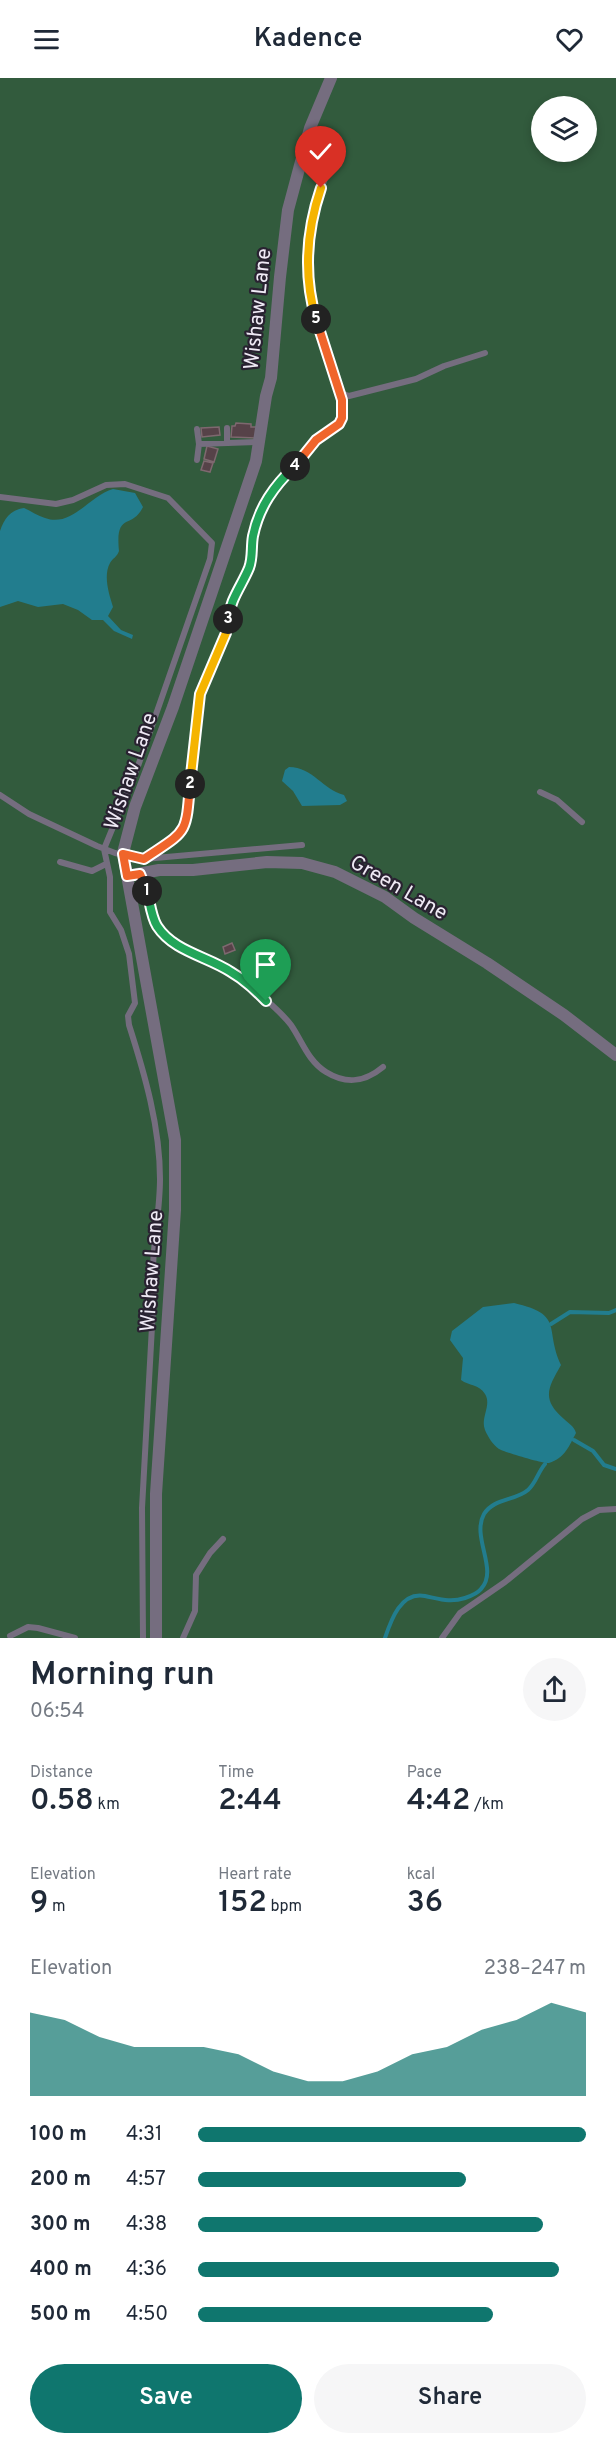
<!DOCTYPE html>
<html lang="en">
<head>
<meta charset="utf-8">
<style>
	body { margin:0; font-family:Overpass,sans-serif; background:#f6f6f7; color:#1f2937; height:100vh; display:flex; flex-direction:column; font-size:22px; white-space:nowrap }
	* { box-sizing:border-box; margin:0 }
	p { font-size:20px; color:#747a83 }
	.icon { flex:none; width:33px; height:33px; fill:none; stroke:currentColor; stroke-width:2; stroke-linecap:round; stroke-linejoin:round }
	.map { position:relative; height:1560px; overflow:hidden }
	.sheet { display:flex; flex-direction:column; background:#fff; flex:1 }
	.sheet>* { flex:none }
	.controls { position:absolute; left:531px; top:18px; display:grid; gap:12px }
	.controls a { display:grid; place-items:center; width:66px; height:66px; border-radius:50%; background:#fff; box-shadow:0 3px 9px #0003; font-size:30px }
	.pin { position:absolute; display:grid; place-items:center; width:51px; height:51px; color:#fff; margin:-62px -26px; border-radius:50% 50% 50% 0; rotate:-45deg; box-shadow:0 0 6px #0007 }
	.pin .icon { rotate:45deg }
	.km { position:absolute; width:30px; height:30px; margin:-15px; border-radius:50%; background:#222; color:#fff; font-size:16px; line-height:30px; text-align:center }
	.round { display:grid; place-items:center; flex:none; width:63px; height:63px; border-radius:32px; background:#f6f6f7 }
	.summary { display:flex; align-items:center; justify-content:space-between; height:102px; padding:0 30px }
	h1 { font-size:33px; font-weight:600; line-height:45px }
	.metrics { display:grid; grid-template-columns:repeat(3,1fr); gap:9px; height:102px; padding:6px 30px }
	.metrics div { display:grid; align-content:center }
	.metrics b { font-size:30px; font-weight:600 }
	.metrics small { font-size:16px; font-weight:400 }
	.metrics p { font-size:16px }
	.chart { height:168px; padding:12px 30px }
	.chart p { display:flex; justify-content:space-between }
	.chart svg { width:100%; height:108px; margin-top:6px; fill:#0f766e; opacity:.7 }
	.button { display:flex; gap:12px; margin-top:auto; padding:12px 30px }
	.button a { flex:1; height:69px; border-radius:36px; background:#0f766e; color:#fff; font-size:24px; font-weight:600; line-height:69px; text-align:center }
	.button a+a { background:#f6f6f7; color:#1f2937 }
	ul { padding:0 30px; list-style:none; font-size:20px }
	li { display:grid; grid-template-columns:96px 72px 1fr; align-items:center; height:45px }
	li i { height:15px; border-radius:8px; background:#0f766e }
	header { display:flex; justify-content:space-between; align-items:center; height:78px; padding:0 30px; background:#fff; font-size:27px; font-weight:600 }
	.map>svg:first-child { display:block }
</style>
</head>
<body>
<header><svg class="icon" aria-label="menu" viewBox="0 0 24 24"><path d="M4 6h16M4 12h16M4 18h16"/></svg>Kadence<svg class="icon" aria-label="heart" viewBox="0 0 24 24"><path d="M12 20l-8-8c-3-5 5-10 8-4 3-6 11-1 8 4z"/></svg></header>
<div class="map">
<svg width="616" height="1560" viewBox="0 0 616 1560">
	<rect width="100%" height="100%" fill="#332c3c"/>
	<!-- green -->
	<path fill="#325b3d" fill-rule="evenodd" d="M0 0H616V1560H0ZM542 28H586V74H542Z"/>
	<!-- water -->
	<path fill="#227d8e" d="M113 411 135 415 143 429C132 452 115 433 119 473 117 479 113 480 110 485 103 498 109 516 113 529L108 538 121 552 133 557 132 561 114 553 103 542H92L78 532 63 526 38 529 18 523 0 529V453C4 441 10 432 24 430 31 433 38 438 45 440 72 450 90 417 113 411Z
		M289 689C313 689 323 712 344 717L347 723 340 727 302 728 293 713 282 703 285 692Z
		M514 1225C565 1237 544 1250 561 1287 548 1310 541 1321 564 1341 569 1346 574 1348 576 1355 569 1368 565 1380 549 1385 544 1386 504 1374 499 1371 493 1367 488 1359 485 1352 480 1340 492 1327 485 1316 479 1306 469 1308 461 1302L463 1280 450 1262 452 1253 483 1229Z"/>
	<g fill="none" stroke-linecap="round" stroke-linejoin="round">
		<!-- stream -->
		<path stroke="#227d8e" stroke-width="4" d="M551 1246 570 1234 609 1235 616 1232
			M574 1362 593 1373 604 1387 616 1391
			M385 1560C391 1542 401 1513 425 1518 440 1521 450 1525 465 1520 471 1518 477 1516 481 1511 499 1492 471 1459 484 1436 494 1420 515 1423 528 1412 536 1405 538 1394 545 1386"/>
	</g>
	<!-- building -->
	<path fill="#564248" stroke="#7e686f" stroke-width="1.5" d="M236 345 251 346V349H257V360L231 359 232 348H235Z
		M219 349 220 357 202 359 201 350Z
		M207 368 218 371 214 384 204 381Z
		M204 383 213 385 210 394 201 392Z
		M232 865 235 872 225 876 223 869Z"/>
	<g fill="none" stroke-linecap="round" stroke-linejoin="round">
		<!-- lane -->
		<path stroke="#756d7f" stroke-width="6" d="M338 314 349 318 416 301 444 288 485 275
			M227 350V364
			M197 351 199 366 197 382
			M199 366 259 364
			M0 419 56 426 73 422 106 407 125 406 168 420 212 465 210 481 138 688 104 771 110 799V834L121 852 129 876 135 925 128 938 129 947C145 997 160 1049 160 1101 160 1139 150 1175 154 1212L142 1430 143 1560
			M540 714 557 722 582 744
			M0 717 29 736 97 768 115 775 144 781 302 767
			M144 781C161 770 178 763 187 743L200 616 226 555 232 526 252 483 253 458 262 430 283 399 301 382 322 356 339 346 342 340V322L321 260 309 215 307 181 315 128 334 76
			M60 784 92 793 106 786
			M140 796C150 813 147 836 160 851 184 878 225 880 249 906 261 919 279 931 291 947 302 963 308 983 326 994 347 1007 365 1004 383 989
			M10 1558 28 1549 38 1550 75 1560
			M183 1560 195 1533 196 1497 210 1475 223 1461
			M442 1560 460 1535 505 1504 582 1441 599 1432 616 1431"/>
		<!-- street -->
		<path stroke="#756d7f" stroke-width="12" d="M127 798 159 792H193L267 784 302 785 335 794 385 819 414 840 487 885 564 937 616 977
			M156 1560V1416L175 1132V1062L123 775 135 729 173 629 256 383 266 318 271 300 280 199 288 132 310 50 331 0"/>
	</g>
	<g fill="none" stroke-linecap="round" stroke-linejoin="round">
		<defs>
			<path id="split-1" d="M147 813C150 824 151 838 157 848 174 874 207 878 231 894 245 902 255 912 266 923"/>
			<path id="split-2" d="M147 813 140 796 127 798 123 776 144 781C187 752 186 758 190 706"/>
			<path id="split-3" d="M190 706 200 616 226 555 228 541"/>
			<path id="split-4" d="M228 541C230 522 242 507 249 490 253 480 251 469 253 458 259 429 274 408 295 388"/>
			<path id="split-5" d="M295 388 316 362 339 346 342 340V322L316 241"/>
			<path id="split-6" d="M316 241C303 196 306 154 321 110"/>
		</defs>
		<!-- split-1 casing -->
		<use href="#split-1" stroke="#fff" stroke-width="12"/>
		<!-- split-2 casing -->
		<use href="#split-2" stroke="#fff" stroke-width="12"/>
		<!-- split-3 casing -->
		<use href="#split-3" stroke="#fff" stroke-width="12"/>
		<!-- split-4 casing -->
		<use href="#split-4" stroke="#fff" stroke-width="12"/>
		<!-- split-5 casing -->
		<use href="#split-5" stroke="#fff" stroke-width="12"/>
		<!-- split-6 casing -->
		<use href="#split-6" stroke="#fff" stroke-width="12"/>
		<!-- split-1 -->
		<use href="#split-1" stroke="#22a559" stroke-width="8"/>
		<!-- split-2 -->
		<use href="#split-2" stroke="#f0652b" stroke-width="8"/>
		<!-- split-3 -->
		<use href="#split-3" stroke="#f5b400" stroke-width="8"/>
		<!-- split-4 -->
		<use href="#split-4" stroke="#22a559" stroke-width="8"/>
		<!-- split-5 -->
		<use href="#split-5" stroke="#f0652b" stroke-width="8"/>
		<!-- split-6 -->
		<use href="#split-6" stroke="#f5b400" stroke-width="8"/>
	</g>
	<g text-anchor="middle" stroke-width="4.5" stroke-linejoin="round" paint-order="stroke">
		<!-- street labels -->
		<g font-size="21" fill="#efeaf5" stroke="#292231">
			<text transform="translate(257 231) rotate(-84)" y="7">Wishaw Lane</text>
			<text transform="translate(130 693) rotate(-71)" y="7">Wishaw Lane</text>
			<text transform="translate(399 809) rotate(30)" y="7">Green Lane</text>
			<text transform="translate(151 1193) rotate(-86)" y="7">Wishaw Lane</text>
		</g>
	</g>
</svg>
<div class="controls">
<a><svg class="icon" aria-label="layers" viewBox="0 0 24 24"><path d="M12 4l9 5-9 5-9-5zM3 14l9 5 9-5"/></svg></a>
</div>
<div class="pin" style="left:266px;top:923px;background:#1e9e55"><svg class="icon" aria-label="arrive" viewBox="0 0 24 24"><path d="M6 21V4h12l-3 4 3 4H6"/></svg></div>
<div class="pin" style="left:321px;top:110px;background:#d93025"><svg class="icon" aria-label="check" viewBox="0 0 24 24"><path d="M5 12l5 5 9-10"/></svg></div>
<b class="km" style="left:147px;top:813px">1</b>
<b class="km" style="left:190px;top:706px">2</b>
<b class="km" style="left:228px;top:541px">3</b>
<b class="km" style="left:295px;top:388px">4</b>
<b class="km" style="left:316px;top:241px">5</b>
</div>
<section class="sheet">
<div class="summary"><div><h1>Morning run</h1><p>06:54</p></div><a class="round"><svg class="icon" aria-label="share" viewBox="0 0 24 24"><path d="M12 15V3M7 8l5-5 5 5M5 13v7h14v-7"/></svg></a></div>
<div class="metrics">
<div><p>Distance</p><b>0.58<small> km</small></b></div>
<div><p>Time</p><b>2:44</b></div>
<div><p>Pace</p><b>4:42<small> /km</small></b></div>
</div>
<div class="metrics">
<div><p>Elevation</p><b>9<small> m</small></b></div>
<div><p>Heart rate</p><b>152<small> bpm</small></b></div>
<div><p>kcal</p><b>36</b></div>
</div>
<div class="chart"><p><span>Elevation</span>238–247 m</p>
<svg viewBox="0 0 160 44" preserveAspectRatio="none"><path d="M0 44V10L10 13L20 20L30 24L40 24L50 24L60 27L70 34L80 38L90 38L100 34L110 27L120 24L130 17L140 13L150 6L160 10V44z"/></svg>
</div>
<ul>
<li><b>100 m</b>4:31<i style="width:100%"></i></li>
<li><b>200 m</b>4:57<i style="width:69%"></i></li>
<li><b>300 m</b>4:38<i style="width:89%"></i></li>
<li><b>400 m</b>4:36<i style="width:93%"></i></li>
<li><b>500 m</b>4:50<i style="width:76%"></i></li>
</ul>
<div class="button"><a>Save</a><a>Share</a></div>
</section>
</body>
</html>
